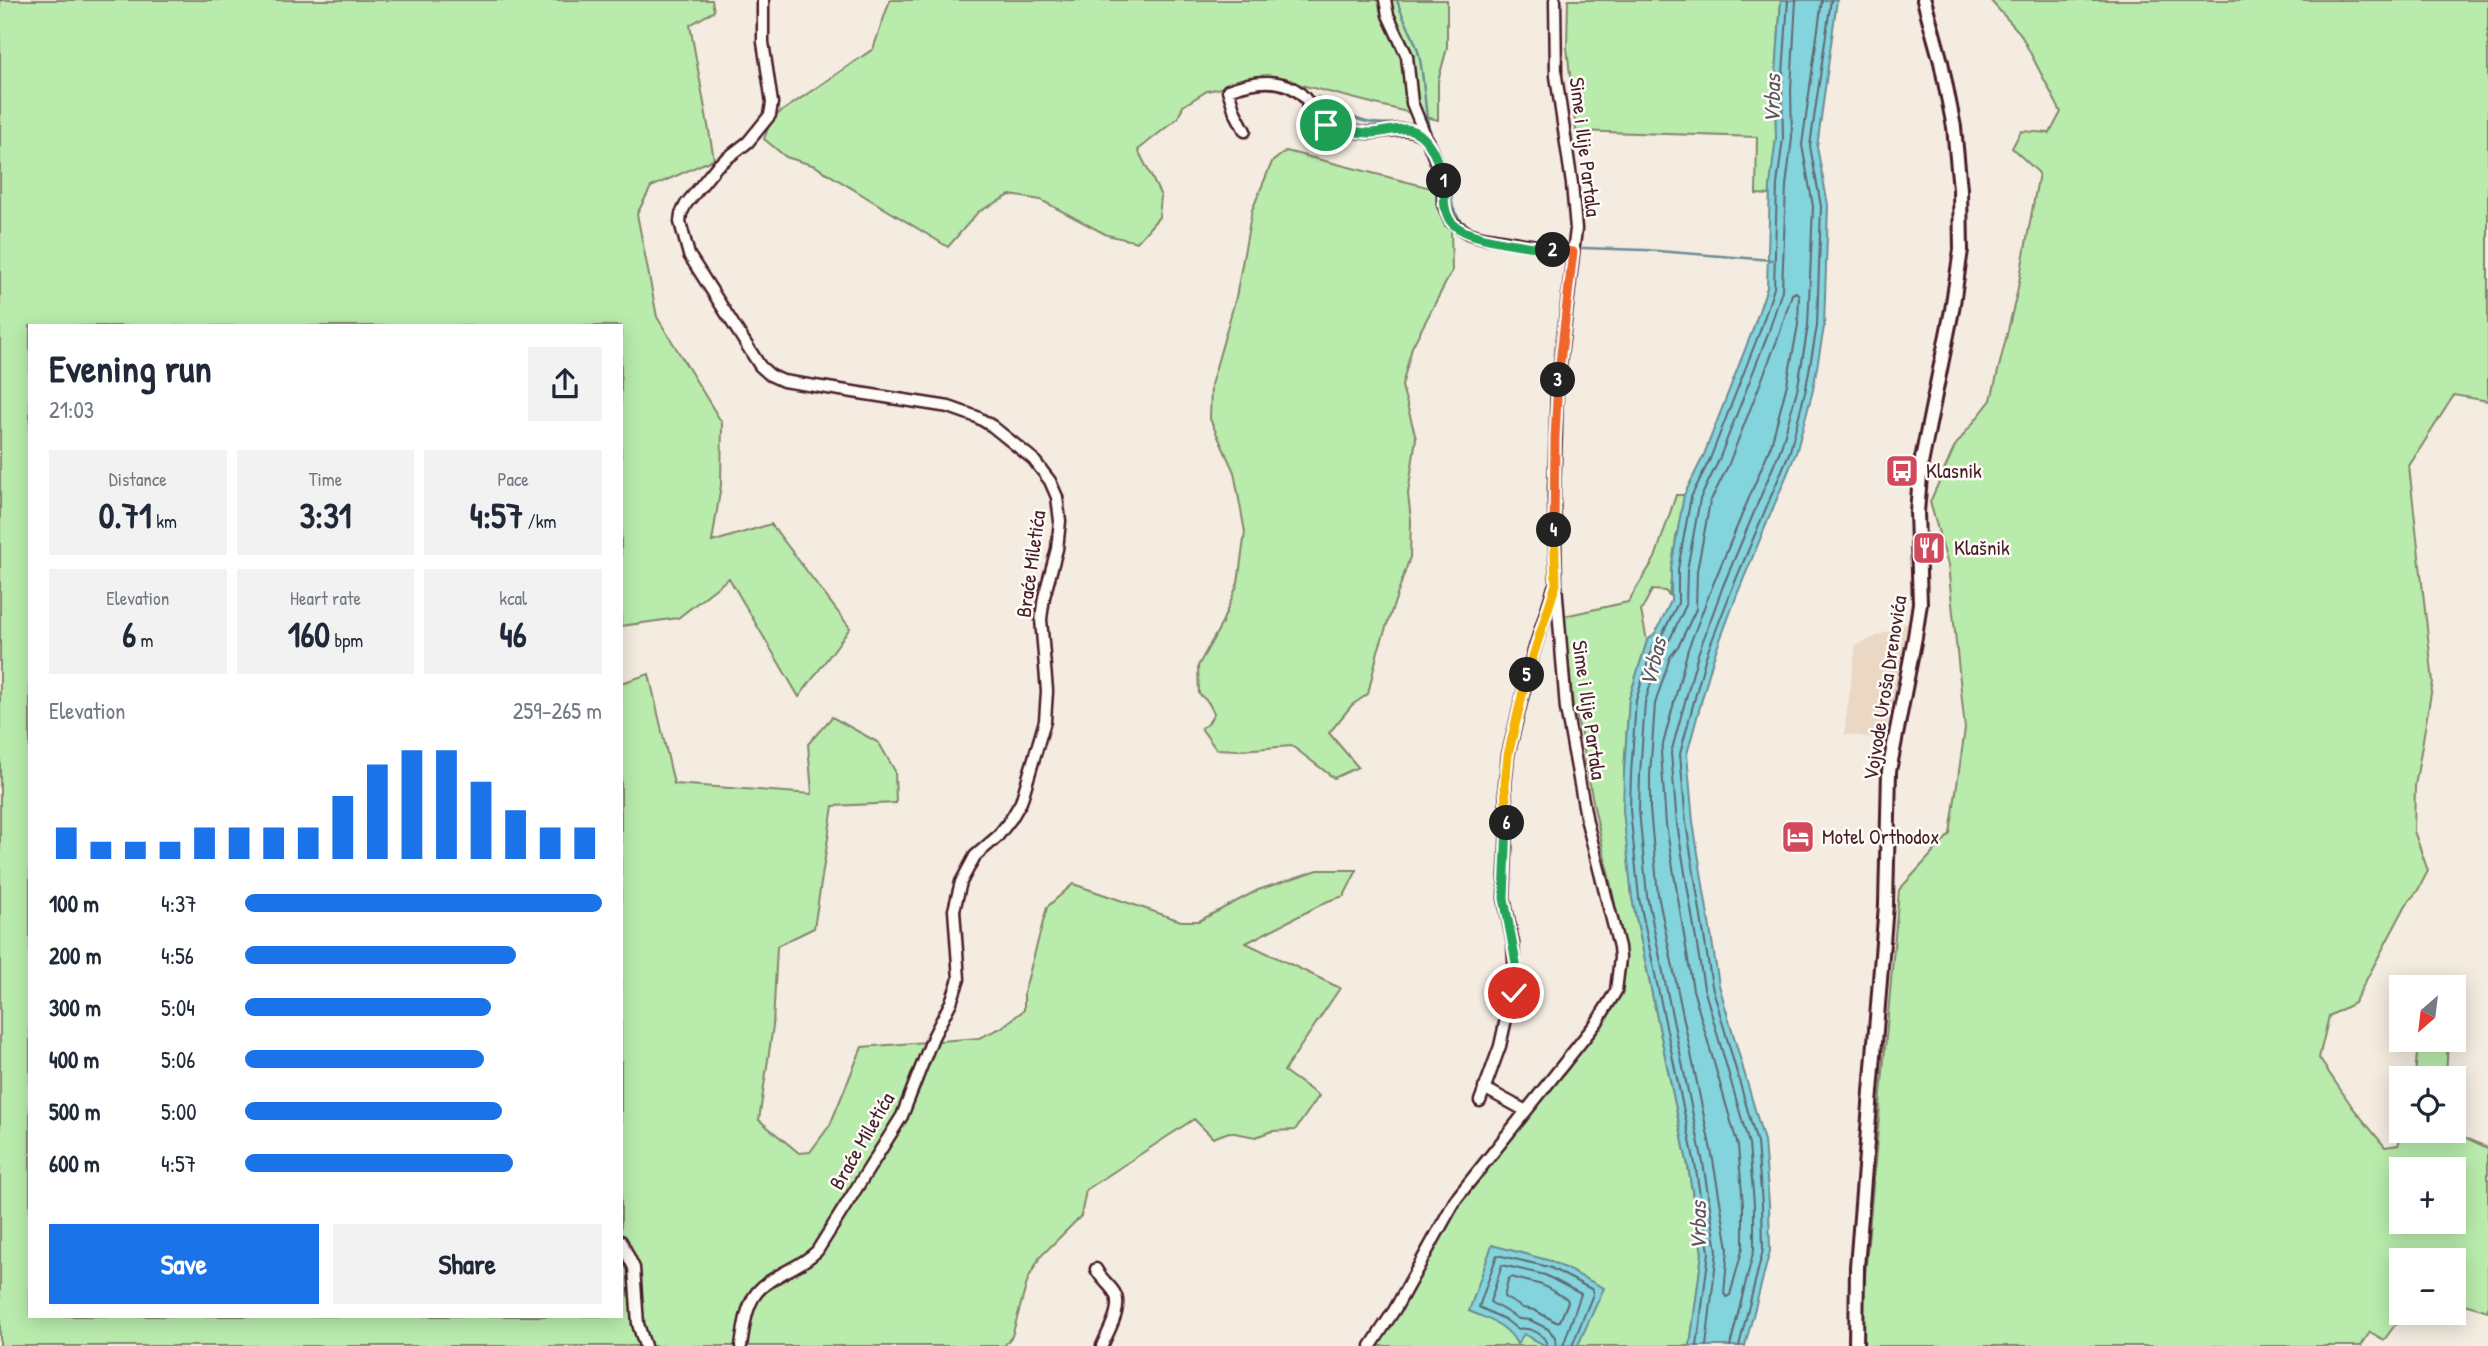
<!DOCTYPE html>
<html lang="en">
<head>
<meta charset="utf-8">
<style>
	body { margin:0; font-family:"Patrick Hand",sans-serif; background:#f2f2f3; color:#1f2937; height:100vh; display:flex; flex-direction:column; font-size:26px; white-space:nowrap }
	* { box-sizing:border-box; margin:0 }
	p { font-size:23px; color:#747a83 }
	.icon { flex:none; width:38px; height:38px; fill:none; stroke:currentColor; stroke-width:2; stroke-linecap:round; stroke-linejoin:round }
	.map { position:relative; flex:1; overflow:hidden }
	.panel { position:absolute; left:28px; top:324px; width:595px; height:994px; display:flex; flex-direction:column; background:#fff; border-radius:0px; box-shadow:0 4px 18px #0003 }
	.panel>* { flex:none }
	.needle { width:46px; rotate:208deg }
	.controls { position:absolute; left:2389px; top:975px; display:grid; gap:14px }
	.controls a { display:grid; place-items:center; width:77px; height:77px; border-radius:0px; background:#fff; box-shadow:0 4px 18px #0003; font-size:35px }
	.pin { position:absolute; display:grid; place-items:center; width:60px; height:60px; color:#fff; margin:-30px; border:4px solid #fff; border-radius:50%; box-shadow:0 2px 7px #0007 }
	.km { position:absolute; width:35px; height:35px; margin:-18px; border-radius:50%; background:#222; color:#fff; font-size:19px; line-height:35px; text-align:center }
	.round { display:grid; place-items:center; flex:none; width:74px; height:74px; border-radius:0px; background:#f2f2f3 }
	.headline { display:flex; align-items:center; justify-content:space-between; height:119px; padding:0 21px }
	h1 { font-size:38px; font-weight:700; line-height:52px }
	.stats { display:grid; grid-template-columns:repeat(3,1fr); gap:10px; height:119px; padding:7px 21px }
	.stats div { display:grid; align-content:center; border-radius:0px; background:#f2f2f3; text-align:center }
	.stats b { font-size:35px; font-weight:700 }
	.stats small { font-size:19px; font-weight:400 }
	.stats p { font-size:19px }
	.chart { height:196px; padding:14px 21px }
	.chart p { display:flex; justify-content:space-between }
	.chart svg { width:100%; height:126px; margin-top:7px; stroke:#1a73e8; stroke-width:6 }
	.primary-button { display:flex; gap:14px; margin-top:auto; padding:14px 21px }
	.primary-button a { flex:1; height:80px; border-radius:0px; background:#1a73e8; color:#fff; font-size:28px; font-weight:700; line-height:80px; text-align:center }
	.primary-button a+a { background:#f2f2f3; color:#1f2937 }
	ul { padding:0 21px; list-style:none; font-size:23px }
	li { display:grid; grid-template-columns:112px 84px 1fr; align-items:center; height:52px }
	li i { height:18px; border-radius:9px; background:#1a73e8 }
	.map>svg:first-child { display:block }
</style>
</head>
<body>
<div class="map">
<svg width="2488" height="1346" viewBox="0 0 2488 1346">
	<rect width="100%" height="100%" fill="#f4ece0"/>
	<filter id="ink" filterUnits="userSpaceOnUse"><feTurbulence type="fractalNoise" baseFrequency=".0143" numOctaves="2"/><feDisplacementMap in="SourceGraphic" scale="14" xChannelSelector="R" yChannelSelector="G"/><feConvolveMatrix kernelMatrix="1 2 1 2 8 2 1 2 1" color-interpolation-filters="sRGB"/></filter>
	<g filter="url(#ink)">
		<!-- built -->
		<path fill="#ead8c4" d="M1915 620 1883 739 1844 734 1856 645Z"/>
		<!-- green -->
		<path fill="#b9ecac" stroke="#82866c" stroke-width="2" fill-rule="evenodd" d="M0 0H712L714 11 690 25 714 159 651 187 637 214 657 317 722 423 721 485 712 542 771 524 850 628 799 697 729 578 678 618 621 626V326H30V1316H621V683L649 674 674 784 812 794 808 744 832 717 879 743 895 771 896 803 833 806 814 928 777 946 773 1026 759 1120 799 1153 810 1152 830 1125 862 1047 979 1038 1001 1028 1024 1010V993L1047 907 1073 884 1181 921H1199L1258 890 1318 870H1357L1344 896 1328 901 1246 943 1340 988 1284 1071 1319 1096 1295 1130 1272 1131 1256 1137 1229 1132 1213 1138 1194 1119 1086 1190 1081 1216 1040 1257 1028 1279 1012 1336 1004 1346H0Z
			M890 0H1447V48L1438 81V120L1270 77 1207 91 1183 106 1178 118 1138 150 1161 196 1159 217 1137 242 1107 235 1041 200 1010 195 978 212 948 247 815 166 786 157 764 139 772 118 873 49Z
			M1568 0H1781L1775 89 1776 138 1770 195 1756 194 1757 137 1576 131 1567 47Z
			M1990 0H2488V401L2454 395 2409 466 2433 682 2415 786 2414 831 2428 871 2418 890 2406 905 2354 1003 2329 1016 2319 1058 2353 1108 2385 1147 2398 1145 2403 1131 2454 1130V1109L2462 1136 2488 1148V1311L2454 1301V1260H2401V1312L2404 1313 2384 1340 2370 1332 2361 1346H1864L1861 1322 1899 890 1950 834 1965 729 1948 565 1930 502 1955 446 1991 400 2017 293 2039 173 2012 148 2021 131 2050 133 2061 112 2020 33ZM2401 1169H2454V1222H2401Z
			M1286 151 1439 190 1440 204 1451 230 1452 271 1412 347 1402 386 1416 438 1408 494 1411 520 1410 557 1378 651 1368 694 1352 705 1329 733 1358 767 1334 778 1292 746 1240 750 1216 749 1201 728 1208 724 1214 713 1208 702 1199 694 1198 666 1221 625 1238 583 1245 532 1234 472 1210 419 1211 385 1236 297 1252 210 1272 162Z
			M1676 495H1684L1683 510 1676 538 1669 595 1665 591 1652 590 1641 611 1647 641 1629 699 1624 769 1629 855 1632 898 1688 1166 1702 1253 1690 1346H1371L1442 1225 1620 992 1626 966 1625 951 1593 802 1581 734 1573 705 1564 616 1628 602 1655 558Z
			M2418 1040H2448L2446 1078H2415Z"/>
		<!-- water -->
		<path fill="#83d4dc" stroke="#6c8c95" stroke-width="2" d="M1781 0H1837L1817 147 1828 205 1824 327 1813 390 1796 453 1738 592 1713 659 1687 754 1693 822 1719 985 1764 1141 1769 1204 1770 1251 1745 1346H1690L1702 1253 1688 1166 1632 898 1623 810 1624 773 1629 699 1647 641 1656 632 1671 601V568L1684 495 1703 457 1753 329 1767 287 1770 185 1776 138 1775 89Z
			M1492 1245 1551 1261 1604 1288 1578 1345 1546 1346 1524 1334 1517 1344C1507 1324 1489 1320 1469 1311Z"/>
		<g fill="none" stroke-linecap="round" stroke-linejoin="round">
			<!-- shore -->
			<path stroke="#616772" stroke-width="2" d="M1796 292 1799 295 1798 325 1787 384 1771 445 1714 582 1688 649 1661 752 1666 825 1693 990 1738 1146 1743 1205V1247L1730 1295 1727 1297 1724 1294 1728 1248 1713 1160 1658 895 1650 809V775L1655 704 1670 657 1679 645 1696 609 1697 571 1710 502 1728 466 1778 338 1792 294Z
				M1511 1277 1542 1285 1567 1299 1568 1302 1560 1321 1556 1322 1534 1310 1523 1308 1504 1297 1508 1280Z
				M1547 1346C1546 1333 1528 1327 1517 1329L1506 1320 1479 1307 1497 1255 1549 1267 1593 1290V1294L1572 1346
				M1556 1346 1555 1337 1548 1329 1530 1320 1519 1319 1490 1302 1502 1265 1545 1275 1581 1294 1563 1346
				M1697 1346 1709 1252 1695 1164 1639 898 1630 810 1631 774 1636 700 1653 646 1662 635 1678 603V569L1691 497 1710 459 1760 331 1774 288 1777 185 1783 138 1782 89 1788 0
				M1706 1346 1717 1251 1703 1163 1647 896 1639 810 1640 774 1645 702 1661 651 1670 639 1686 605 1687 570 1700 499 1718 462 1768 334 1782 290 1786 186 1792 138 1791 89 1796 0
				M1730 1346 1754 1249V1204L1749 1144 1704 988 1677 824 1671 753 1698 654 1723 586 1781 448 1798 386 1808 326 1813 206 1802 145 1822 0
				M1739 1346 1763 1250 1762 1204 1757 1143 1712 986 1686 823 1680 754 1706 656 1732 589 1790 451 1806 388 1817 326 1821 206 1810 146 1831 0"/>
			<!-- stream -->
			<path stroke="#6c8c95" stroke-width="2.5" d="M1397 0C1402 19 1415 36 1419 55 1425 81 1424 108 1430 135 1434 148 1444 160 1448 174 1455 198 1445 207 1467 227
				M1318 97C1335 107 1353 121 1373 123 1387 125 1403 122 1417 127
				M1583 248 1645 250 1772 260"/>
			<defs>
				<path id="minor" d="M1385 0 1388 15 1407 56 1412 103 1443 179V204L1450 221 1468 233 1482 237 1573 252
					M1245 131 1235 112 1228 90C1255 80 1289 75 1308 102L1307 114C1313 121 1322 124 1331 127 1344 130 1356 133 1370 133 1389 132 1406 124 1423 136
					M1484 1088 1526 1111
					M1480 1101 1500 1046 1515 978 1513 943 1504 898 1507 826 1505 785 1508 755 1532 657 1554 587
					M621 1241 634 1268 638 1324 645 1346
					M1096 1269C1101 1279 1108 1283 1114 1292 1124 1307 1108 1331 1102 1346
					M741 1346C744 1328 746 1301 761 1288 777 1273 801 1267 817 1251L902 1116 933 1037 951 1002 959 979 954 910 961 882 975 856 997 837 1011 819 1021 802 1045 721 1047 691 1041 619 1044 597 1057 549 1060 521 1057 497 1050 481 1033 459 992 426 977 417 949 407 783 381 770 375 760 366 689 255 680 222 681 214 686 204 717 166 748 142 770 115 772 103 763 42V0
					M1371 1346 1395 1309 1456 1199 1597 1022 1616 991 1620 958 1619 947 1587 822 1566 709 1556 584 1554 494 1557 390 1576 229 1572 184 1556 76 1555 0"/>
				<path id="major" d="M1856 1346 1857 1267 1886 905 1889 771 1915 637 1920 603 1917 512 1921 464 1952 310 1961 250 1960 189 1954 127 1941 62 1924 0"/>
			</defs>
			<!-- minor casing -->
			<use href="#minor" stroke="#4a1f2b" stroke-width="15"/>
			<!-- major casing -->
			<use href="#major" stroke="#4a1f2b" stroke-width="18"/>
			<!-- minor -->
			<use href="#minor" stroke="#fdfcf7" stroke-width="10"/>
			<!-- major -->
			<use href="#major" stroke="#fdfcf7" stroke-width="12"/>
		</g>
	</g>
	<g fill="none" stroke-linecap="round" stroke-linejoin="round" filter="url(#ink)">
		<defs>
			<path id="split-1" d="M1326 125C1341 129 1355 133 1370 133 1381 133 1392 129 1403 129 1428 128 1438 161 1444 181"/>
			<path id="split-2" d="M1444 181C1445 194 1442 206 1449 219 1461 241 1529 245 1553 250"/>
			<path id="split-3" d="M1553 250 1573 252 1558 380"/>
			<path id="split-4" d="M1554 530 1555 438 1558 380"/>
			<path id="split-5" d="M1527 675 1556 584 1554 530"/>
			<path id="split-6" d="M1507 823 1505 785 1508 755 1527 675"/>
			<path id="split-7" d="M1507 823 1504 898 1516 963 1514 993"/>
		</defs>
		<!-- split-1 casing -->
		<use href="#split-1" stroke="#fff" stroke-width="14"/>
		<!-- split-2 casing -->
		<use href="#split-2" stroke="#fff" stroke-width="14"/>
		<!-- split-3 casing -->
		<use href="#split-3" stroke="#fff" stroke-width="14"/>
		<!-- split-4 casing -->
		<use href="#split-4" stroke="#fff" stroke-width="14"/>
		<!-- split-5 casing -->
		<use href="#split-5" stroke="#fff" stroke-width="14"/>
		<!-- split-6 casing -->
		<use href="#split-6" stroke="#fff" stroke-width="14"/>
		<!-- split-7 casing -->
		<use href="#split-7" stroke="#fff" stroke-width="14"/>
		<!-- split-1 -->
		<use href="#split-1" stroke="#22a559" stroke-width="9"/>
		<!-- split-2 -->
		<use href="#split-2" stroke="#22a559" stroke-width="9"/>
		<!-- split-3 -->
		<use href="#split-3" stroke="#f0652b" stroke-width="9"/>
		<!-- split-4 -->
		<use href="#split-4" stroke="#f0652b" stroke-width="9"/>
		<!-- split-5 -->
		<use href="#split-5" stroke="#f5b400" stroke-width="9"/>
		<!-- split-6 -->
		<use href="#split-6" stroke="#f5b400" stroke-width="9"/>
		<!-- split-7 -->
		<use href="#split-7" stroke="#22a559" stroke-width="9"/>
	</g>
	<!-- icons -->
	<defs>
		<symbol id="bus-square" viewBox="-11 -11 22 22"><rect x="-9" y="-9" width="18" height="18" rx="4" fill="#d1495b" stroke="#fdfcf7"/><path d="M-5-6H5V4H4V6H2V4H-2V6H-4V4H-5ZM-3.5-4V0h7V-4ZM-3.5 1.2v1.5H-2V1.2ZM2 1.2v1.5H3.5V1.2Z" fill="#fff"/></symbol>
		<symbol id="restaurant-square" viewBox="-11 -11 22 22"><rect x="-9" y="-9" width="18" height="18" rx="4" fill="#d1495b" stroke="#fdfcf7"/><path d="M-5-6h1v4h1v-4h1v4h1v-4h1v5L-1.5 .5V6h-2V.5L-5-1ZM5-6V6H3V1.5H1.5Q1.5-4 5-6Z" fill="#fff"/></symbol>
		<symbol id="hotel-square" viewBox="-11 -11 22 22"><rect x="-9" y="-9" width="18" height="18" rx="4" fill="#d1495b" stroke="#fdfcf7"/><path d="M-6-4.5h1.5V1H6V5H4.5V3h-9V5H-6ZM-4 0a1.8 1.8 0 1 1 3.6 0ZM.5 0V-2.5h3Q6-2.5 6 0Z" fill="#fff"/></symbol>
	</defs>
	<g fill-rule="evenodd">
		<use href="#bus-square" x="1883" y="452" width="38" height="38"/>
		<use href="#restaurant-square" x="1910" y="529" width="38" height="38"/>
		<use href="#hotel-square" x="1779" y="818" width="38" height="38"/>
	</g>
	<g text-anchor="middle" stroke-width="5" stroke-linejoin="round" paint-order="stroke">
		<!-- street labels -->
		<g font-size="21" fill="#4a1f2b" stroke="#fdfcf7">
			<text transform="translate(1585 147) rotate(83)" y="7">Sime i Ilije Partala</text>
			<text transform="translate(1031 564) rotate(-82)" y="7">Braće Miletića</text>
			<text transform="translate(1885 688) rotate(-81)" y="7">Vojvode Uroša Drenovića</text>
			<text transform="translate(1589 710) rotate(82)" y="7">Sime i Ilije Partala</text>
			<text transform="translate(862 1141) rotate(-60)" y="7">Braće Miletića</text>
		</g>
		<!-- poi labels -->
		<g font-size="21" fill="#4a1f2b" stroke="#fdfcf7" text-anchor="start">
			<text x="1926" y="478">Klasnik</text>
			<text x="1954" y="555">Klašnik</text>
			<text x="1822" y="844">Motel Orthodox</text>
		</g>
		<!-- water labels -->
		<g font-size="23" font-style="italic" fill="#5b5560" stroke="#fdfcf7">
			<text transform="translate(1772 99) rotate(-89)" y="8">Vrbas</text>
			<text transform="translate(1653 662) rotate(-76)" y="8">Vrbas</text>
			<text transform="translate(1698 1226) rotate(-90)" y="8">Vrbas</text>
		</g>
	</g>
</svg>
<div class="controls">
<a><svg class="needle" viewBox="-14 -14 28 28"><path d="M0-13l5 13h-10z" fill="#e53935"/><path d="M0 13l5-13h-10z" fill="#747a83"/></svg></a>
<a><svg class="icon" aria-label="locate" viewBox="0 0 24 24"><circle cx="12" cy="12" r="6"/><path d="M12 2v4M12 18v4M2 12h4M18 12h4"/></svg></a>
<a>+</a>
<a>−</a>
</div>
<div class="pin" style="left:1326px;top:125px;background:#1e9e55"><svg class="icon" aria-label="arrive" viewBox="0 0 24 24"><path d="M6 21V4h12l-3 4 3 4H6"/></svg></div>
<div class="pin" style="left:1514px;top:993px;background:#d93025"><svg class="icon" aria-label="check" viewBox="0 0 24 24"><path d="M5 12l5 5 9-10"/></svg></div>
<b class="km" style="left:1444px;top:181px">1</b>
<b class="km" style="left:1553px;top:250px">2</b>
<b class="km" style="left:1558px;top:380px">3</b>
<b class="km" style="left:1554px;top:530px">4</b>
<b class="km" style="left:1527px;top:675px">5</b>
<b class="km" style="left:1507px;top:823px">6</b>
<section class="panel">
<div class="headline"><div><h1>Evening run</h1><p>21:03</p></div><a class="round"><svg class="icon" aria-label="share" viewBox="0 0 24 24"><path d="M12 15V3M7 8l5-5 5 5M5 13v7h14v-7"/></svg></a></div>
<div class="stats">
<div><p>Distance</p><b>0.71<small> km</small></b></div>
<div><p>Time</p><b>3:31</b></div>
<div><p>Pace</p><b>4:57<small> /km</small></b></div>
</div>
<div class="stats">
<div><p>Elevation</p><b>6<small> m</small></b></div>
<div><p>Heart rate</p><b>160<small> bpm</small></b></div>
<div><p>kcal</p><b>46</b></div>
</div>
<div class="chart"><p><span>Elevation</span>259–265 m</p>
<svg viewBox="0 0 160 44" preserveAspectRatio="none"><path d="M5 44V33M15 44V38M25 44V38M35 44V38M45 44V33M55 44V33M65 44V33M75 44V33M85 44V22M95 44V11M105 44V6M115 44V6M125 44V17M135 44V27M145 44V33M155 44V33"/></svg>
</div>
<ul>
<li><b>100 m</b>4:37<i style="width:100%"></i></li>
<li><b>200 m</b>4:56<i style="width:76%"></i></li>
<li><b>300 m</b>5:04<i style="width:69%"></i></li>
<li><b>400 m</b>5:06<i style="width:67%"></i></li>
<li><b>500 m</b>5:00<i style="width:72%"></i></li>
<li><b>600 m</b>4:57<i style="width:75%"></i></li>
</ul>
<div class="primary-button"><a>Save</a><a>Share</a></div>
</section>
</div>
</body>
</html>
